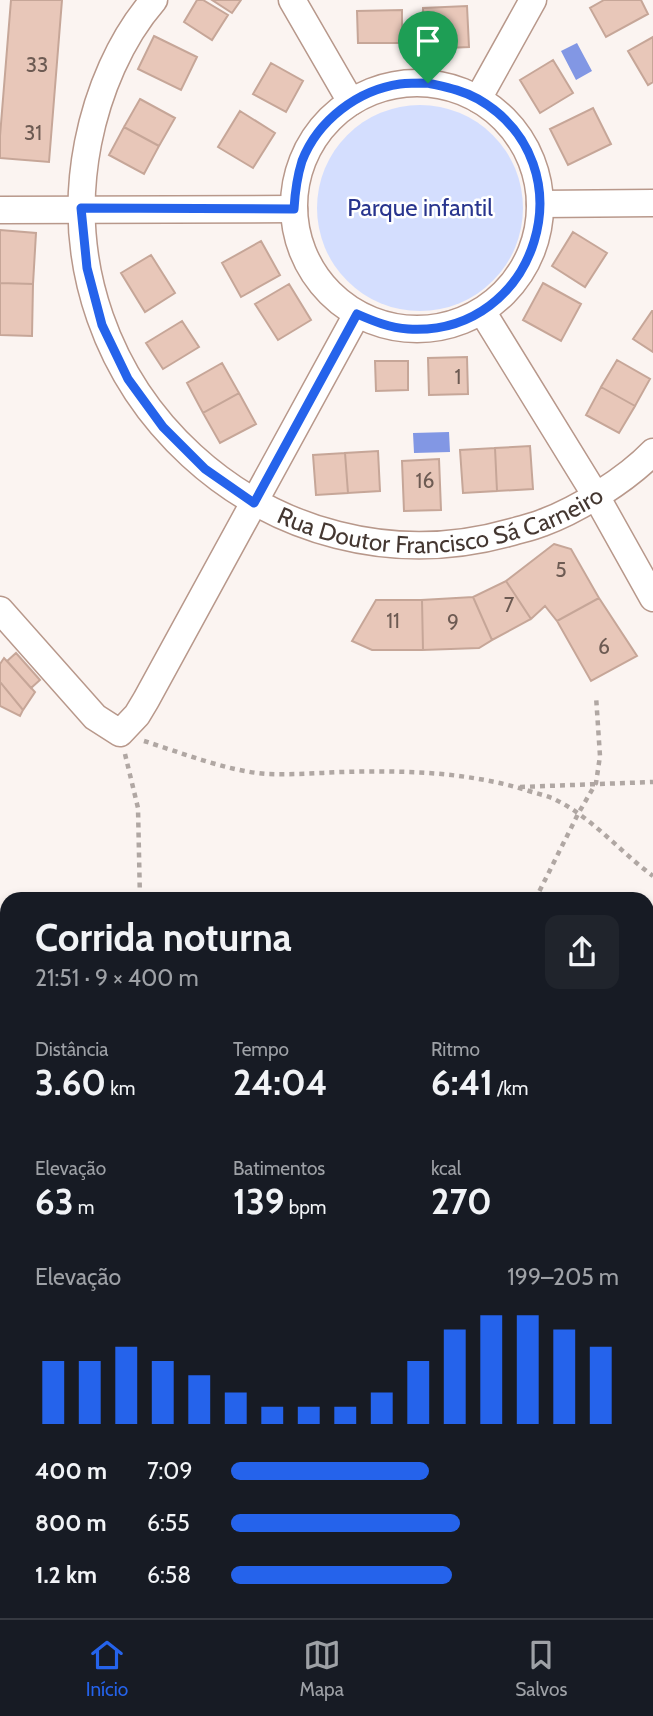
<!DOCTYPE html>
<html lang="pt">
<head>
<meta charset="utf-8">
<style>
	body { margin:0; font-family:Cabin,sans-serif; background:#20242c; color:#f1f3f6; height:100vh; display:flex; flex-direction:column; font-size:26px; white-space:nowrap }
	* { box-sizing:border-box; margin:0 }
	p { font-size:23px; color:#9ea1a6 }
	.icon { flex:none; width:38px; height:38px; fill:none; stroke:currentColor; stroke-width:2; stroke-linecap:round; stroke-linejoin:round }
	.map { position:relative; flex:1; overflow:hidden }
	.panel { position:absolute; left:0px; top:892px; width:654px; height:726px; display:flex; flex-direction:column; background:#171b24; border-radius:21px 21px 0 0; box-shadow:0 4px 10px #0003 }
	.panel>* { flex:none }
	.pin { position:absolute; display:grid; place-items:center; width:60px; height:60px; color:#fff; margin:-72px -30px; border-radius:50% 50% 50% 0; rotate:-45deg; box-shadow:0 0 7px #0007 }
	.pin .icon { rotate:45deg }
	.round { display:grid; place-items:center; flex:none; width:74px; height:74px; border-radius:14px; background:#20242c }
	.summary { display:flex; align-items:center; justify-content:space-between; height:119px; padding:0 35px }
	h1 { font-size:38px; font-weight:800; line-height:52px }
	.metrics { display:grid; grid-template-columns:repeat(3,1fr); gap:10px; height:119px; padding:7px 35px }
	.metrics div { display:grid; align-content:center }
	.metrics b { font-size:35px; font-weight:800 }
	.metrics small { font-size:19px; font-weight:400 }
	.metrics p { font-size:19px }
	.chart { height:196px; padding:14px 35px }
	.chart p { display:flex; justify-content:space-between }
	.chart svg { width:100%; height:126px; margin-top:7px; stroke:#2563eb; stroke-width:6 }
	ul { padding:0 35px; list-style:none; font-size:23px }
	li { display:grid; grid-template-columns:112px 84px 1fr; align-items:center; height:52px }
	li i { height:18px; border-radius:9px; background:#2563eb }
	.menu { display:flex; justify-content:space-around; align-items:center; height:98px; border-top:2px solid #363941; background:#171b24; font-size:19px; color:#9ea1a6 }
	.menu a { display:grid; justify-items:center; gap:4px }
	.menu .current { color:#2563eb }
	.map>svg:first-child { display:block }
</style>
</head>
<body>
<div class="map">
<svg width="653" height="1618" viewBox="0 0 653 1618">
	<rect width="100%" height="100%" fill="#fbf4f1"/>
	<!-- green -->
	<path fill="#d4defe" d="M317 208a103 103 0 1 1 206 0a103 103 0 1 1-206 0Z"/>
	<!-- water -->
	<path fill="#8297e4" d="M577 43 592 71 576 80 561 51Z
		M449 432 450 452 414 453 413 433Z"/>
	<!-- building -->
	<path fill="#e8c7b9" stroke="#c6a698" stroke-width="2" d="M11 0H62L49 162 0 158V136Z
		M197 0H203L228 15 212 40 184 22Z
		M212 0H241L232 13Z
		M604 0H641L648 14 606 37 590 8Z
		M467 6 469 47 424 49 423 8Z
		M402 10V43H358L357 11Z
		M154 36 197 57 181 90 138 69Z
		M653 37V82L648 85 628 51Z
		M553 60 573 93 540 113 520 80Z
		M271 63 303 81 286 112 253 94Z
		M140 99 175 118 159 146 124 127Z
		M593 108 611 144 568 165 550 129Z
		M240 111 275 133 253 168 218 147Z
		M124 127 159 146 144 174 109 155Z
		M0 230 36 233 33 284 0 283Z
		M573 232 607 253 585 287 552 266Z
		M261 241 280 275 241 297 222 263Z
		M151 255 175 293 145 312 121 273Z
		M0 283 33 284 32 336 0 335Z
		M543 283 581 304 561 341 523 320Z
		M289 284 311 320 278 340 255 304Z
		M652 311H653V352L633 339Z
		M182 321 199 347 163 369 146 343Z
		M467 357 468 394 429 395 428 358Z
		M617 360 650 379 635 406 601 387Z
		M375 361H408V390L376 391Z
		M222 363 239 393 203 413 187 383Z
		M601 387 635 406 619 433 586 415Z
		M239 393 256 424 220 443 203 413Z
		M530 446 533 489 497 491 495 448Z
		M495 448 497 491 463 493 460 450Z
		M378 451 380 491 348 493 345 453Z
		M345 453 348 493 316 495 313 455Z
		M439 459 441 510 404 511 402 461Z
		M554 544 571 549 599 598 557 621 545 606 531 619 506 581Z
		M506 581 531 619 492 640 473 597Z
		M473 597 492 640 479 648 423 650 422 600Z
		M599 598 637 656 591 681 557 621Z
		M376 600H422L423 650H372L352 641Z
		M16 653 40 680 31 688 7 661Z
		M4 658 35 692 23 710 0 682V664Z
		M0 682 23 710 20 716 0 706Z"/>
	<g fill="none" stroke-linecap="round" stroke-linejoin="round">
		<defs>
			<g id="street">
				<path id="s1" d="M154 0C120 39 98 92 88 143 40 389 271 601 512 532 522 529 532 527 542 523 578 510 627 479 653 452"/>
				<path d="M292 0 351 102"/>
				<circle cx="417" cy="206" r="123"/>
				<path d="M478 99 533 0"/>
				<path d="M540 204 653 203"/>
				<path d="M0 210 294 209"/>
				<path d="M482 311 596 496 653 598"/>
				<path d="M0 610 95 717 120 733 137 715 146 700 357 314"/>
				<path d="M0 1464 7 1465"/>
			</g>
			<path id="primary" d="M167 1618 169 1612"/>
		</defs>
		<!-- street casing -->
		<use href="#street" stroke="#b8988b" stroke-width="29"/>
		<!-- primary casing -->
		<use href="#primary" stroke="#b8988b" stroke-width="41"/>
		<!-- path -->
		<path stroke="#b0a7a3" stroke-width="4.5" stroke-dasharray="5 5" stroke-linecap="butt" d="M144 741C182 753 227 771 267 774 292 775 317 773 342 772 404 770 467 772 526 790 535 793 544 795 552 798 591 816 619 851 653 876
			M125 754 138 808 140 900
			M520 787 653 782
			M535 900 578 814 596 783 600 756 596 696"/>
		<!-- street -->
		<use href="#street" stroke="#fff" stroke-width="26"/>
		<!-- primary -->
		<use href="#primary" stroke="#fff" stroke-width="38"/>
	</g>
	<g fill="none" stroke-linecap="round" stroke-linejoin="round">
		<defs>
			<path id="route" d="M428 83C445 87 462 90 478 99 591 164 538 337 408 329 390 328 373 321 357 314L254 503 205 469 163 427 128 379 102 325 87 268 81 208 294 209C295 192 297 177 302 161 318 120 358 90 400 84 409 83 419 83 428 83Z"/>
		</defs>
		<!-- route casing -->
		<use href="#route" stroke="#fff" stroke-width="14"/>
		<!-- route -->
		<use href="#route" stroke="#2563eb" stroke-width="9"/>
	</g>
	<g text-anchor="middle" stroke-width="5" stroke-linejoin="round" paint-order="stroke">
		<!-- number labels -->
		<g font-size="21" fill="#6d5b53">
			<text x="37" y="72">33</text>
			<text x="33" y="140">31</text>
			<text x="458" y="384">1</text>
			<text x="425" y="488">16</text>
			<text x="561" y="577">5</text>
			<text x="509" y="612">7</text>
			<text x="393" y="628">11</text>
			<text x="453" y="629">9</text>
			<text x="604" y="654">6</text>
		</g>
		<!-- park labels -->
		<g font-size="24" fill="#29358e" stroke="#fff">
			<text x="420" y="216">Parque infantil</text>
		</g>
		<!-- street labels -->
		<g font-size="24" fill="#443731" stroke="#fff">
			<text dy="8" stroke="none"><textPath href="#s1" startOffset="777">Rua Doutor Francisco Sá Carneiro</textPath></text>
		</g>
	</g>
</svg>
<div class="pin" style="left:428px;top:83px;background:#1e9e55"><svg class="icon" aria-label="arrive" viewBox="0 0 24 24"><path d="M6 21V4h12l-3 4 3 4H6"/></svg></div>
<section class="panel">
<div class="summary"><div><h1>Corrida noturna</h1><p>21:51 · 9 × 400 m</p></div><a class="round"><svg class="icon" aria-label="share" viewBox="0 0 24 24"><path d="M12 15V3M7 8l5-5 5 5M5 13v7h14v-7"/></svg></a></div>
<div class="metrics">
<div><p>Distância</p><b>3.60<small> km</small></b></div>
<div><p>Tempo</p><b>24:04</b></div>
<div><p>Ritmo</p><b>6:41<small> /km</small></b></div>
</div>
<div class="metrics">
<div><p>Elevação</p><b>63<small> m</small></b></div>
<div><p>Batimentos</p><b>139<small> bpm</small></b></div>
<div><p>kcal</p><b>270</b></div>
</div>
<div class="chart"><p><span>Elevação</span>199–205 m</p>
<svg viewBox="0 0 160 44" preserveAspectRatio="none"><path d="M5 44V22M15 44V22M25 44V17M35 44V22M45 44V27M55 44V33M65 44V38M75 44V38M85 44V38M95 44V33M105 44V22M115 44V11M125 44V6M135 44V6M145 44V11M155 44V17"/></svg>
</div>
<ul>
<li><b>400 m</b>7:09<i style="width:51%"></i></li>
<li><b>800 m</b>6:55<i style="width:59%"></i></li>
<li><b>1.2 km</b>6:58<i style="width:57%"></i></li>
</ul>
</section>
</div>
<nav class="menu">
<a class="current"><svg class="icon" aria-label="home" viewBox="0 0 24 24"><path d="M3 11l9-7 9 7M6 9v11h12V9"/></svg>Início</a>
<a><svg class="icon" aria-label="map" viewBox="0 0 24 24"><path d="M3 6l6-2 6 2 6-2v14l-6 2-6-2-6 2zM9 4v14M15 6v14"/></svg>Mapa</a>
<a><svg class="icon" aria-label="saved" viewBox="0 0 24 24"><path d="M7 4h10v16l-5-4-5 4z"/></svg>Salvos</a>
</nav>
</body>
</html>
